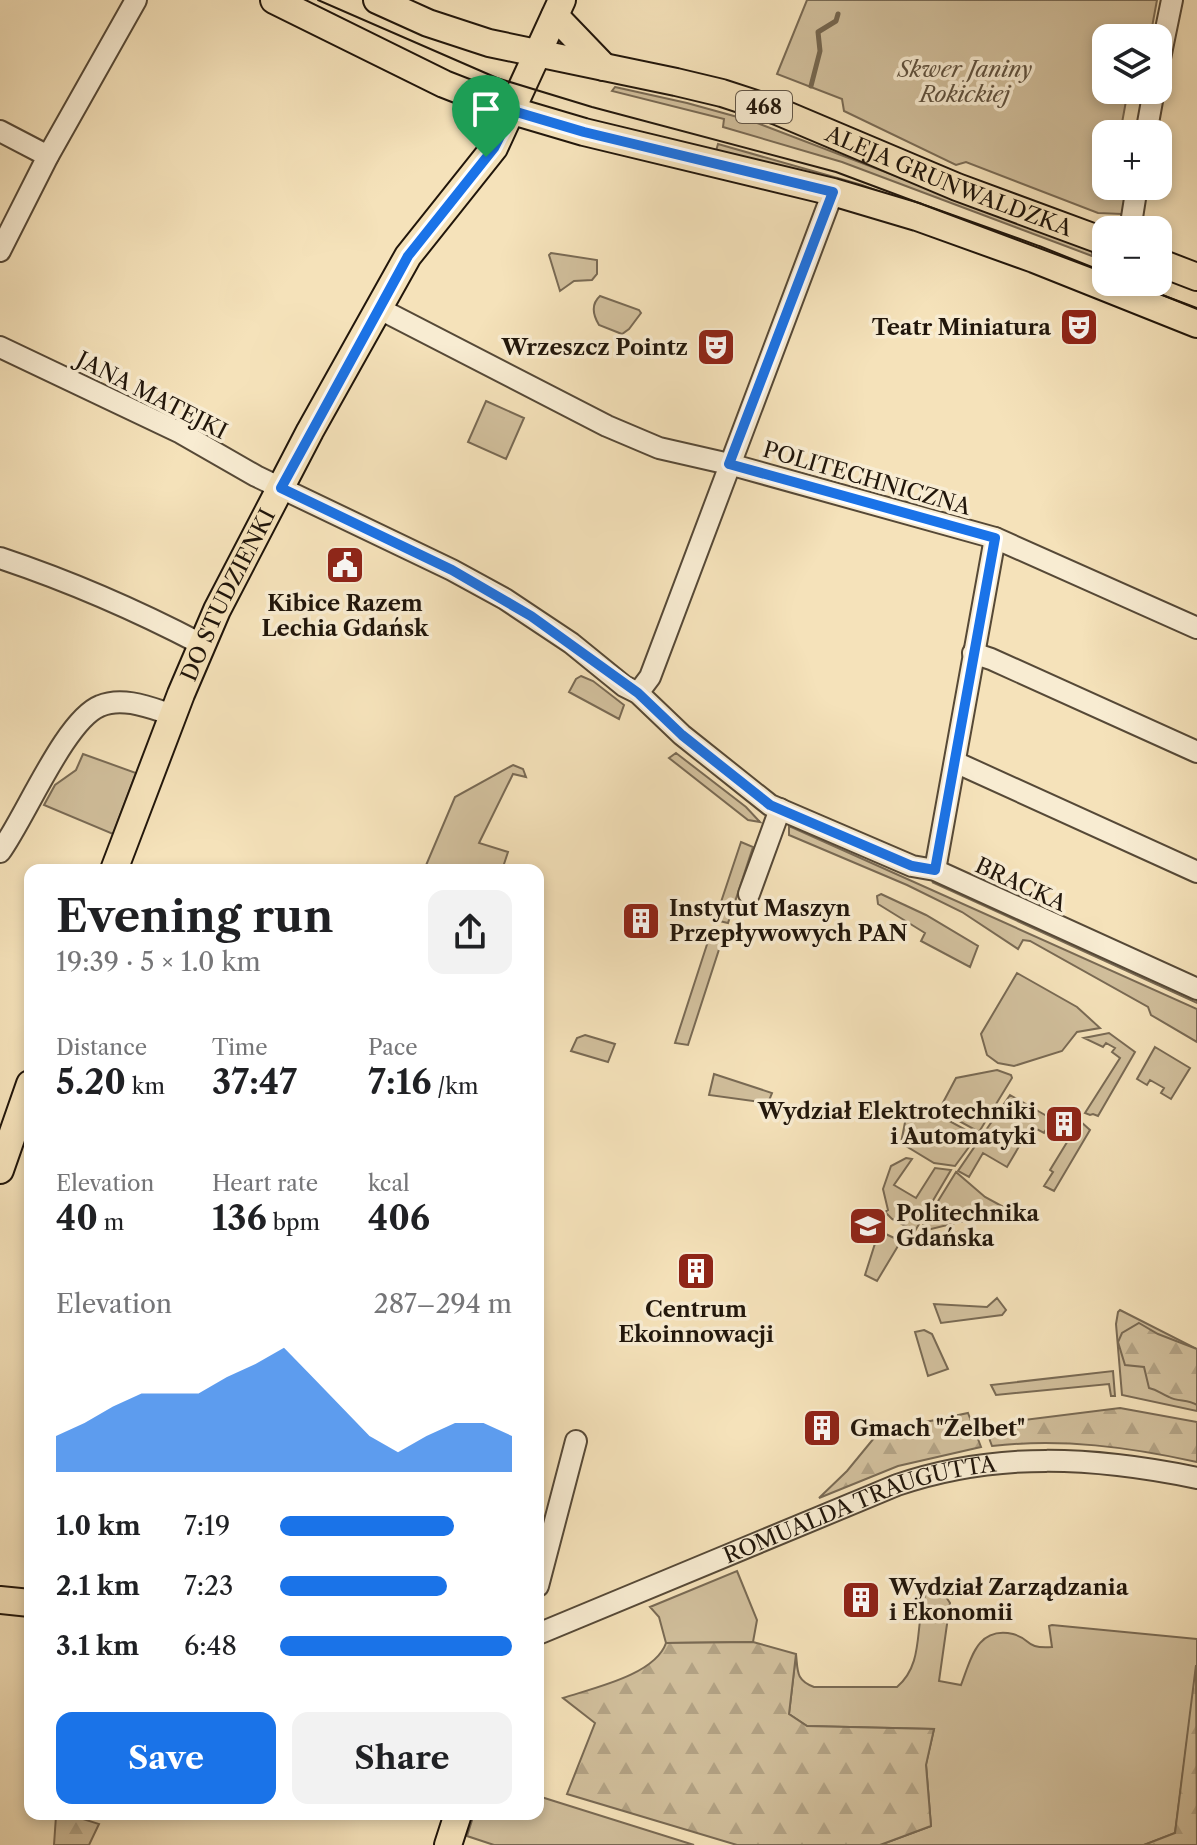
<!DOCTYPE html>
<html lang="en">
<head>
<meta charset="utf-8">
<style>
	body { margin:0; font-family:"Libre Caslon Text",serif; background:#f2f2f2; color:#202124; height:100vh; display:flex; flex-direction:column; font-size:30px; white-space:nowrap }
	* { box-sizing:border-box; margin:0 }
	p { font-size:26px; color:#757577 }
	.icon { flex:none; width:44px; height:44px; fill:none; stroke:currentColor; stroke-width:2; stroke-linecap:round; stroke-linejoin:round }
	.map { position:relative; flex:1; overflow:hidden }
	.panel { position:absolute; left:24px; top:864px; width:520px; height:956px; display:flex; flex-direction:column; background:#fff; border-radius:16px; box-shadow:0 4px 12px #0003 }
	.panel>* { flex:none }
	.tools { position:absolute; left:1092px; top:24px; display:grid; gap:16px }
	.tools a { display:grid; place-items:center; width:80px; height:80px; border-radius:16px; background:#fff; box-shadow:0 4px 12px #0003; font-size:40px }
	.pin { position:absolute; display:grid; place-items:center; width:68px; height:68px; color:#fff; margin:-82px -34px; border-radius:50% 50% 50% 0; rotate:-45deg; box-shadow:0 0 8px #0007 }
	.pin .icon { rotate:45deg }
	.round { display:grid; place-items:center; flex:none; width:84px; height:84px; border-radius:16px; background:#f2f2f2 }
	.headline { display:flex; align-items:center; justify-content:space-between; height:136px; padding:0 32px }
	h1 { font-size:44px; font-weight:700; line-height:60px }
	.stats { display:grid; grid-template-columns:repeat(3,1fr); gap:12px; height:136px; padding:8px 32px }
	.stats div { display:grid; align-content:center }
	.stats b { font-size:34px; font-weight:700 }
	.stats small { font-size:22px; font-weight:400 }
	.stats p { font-size:22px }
	.chart { height:224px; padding:16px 32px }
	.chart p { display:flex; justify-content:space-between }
	.chart svg { width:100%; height:144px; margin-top:8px; fill:#1a73e8; opacity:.7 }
	.primary-button { display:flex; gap:16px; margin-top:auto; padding:16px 32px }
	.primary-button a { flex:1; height:92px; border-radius:16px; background:#1a73e8; color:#fff; font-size:32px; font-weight:700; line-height:92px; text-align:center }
	.primary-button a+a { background:#f2f2f2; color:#202124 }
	ul { padding:0 32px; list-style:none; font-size:26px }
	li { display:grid; grid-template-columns:128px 96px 1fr; align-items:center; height:60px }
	li i { height:20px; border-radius:10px; background:#1a73e8 }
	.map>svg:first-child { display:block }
</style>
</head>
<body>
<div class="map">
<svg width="1197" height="1845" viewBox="0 0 1197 1845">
	<defs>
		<pattern id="forest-firs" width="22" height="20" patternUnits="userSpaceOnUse" patternTransform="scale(2)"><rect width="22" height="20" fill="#d1bf9c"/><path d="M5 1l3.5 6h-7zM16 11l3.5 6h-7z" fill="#b3a385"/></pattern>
	</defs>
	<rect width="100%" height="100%" fill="#f5e2ba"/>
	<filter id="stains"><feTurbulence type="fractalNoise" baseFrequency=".0025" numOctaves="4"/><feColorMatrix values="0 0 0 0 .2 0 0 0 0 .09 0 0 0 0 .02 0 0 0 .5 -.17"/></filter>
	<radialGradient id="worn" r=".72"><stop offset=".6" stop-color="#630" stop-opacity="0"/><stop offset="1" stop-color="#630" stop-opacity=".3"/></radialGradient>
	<!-- green -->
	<path fill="#d1bf9c" stroke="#796a54" stroke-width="2" d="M807 0H1157L1150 38H1106V90H1128L1120 134H1106V186H1123L1125 203 1122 214 1098 213 966 162 956 165 844 111 842 99 777 74Z
		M615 87 687 103 752 121 1092 251V256L842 162 723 127 724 119 612 91Z
		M718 144 862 185 911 204 716 151Z
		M551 253 597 260V274L592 280 574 281 560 291 549 255Z
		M600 296 639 310 641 313 629 329 622 334 599 325C593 315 591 304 600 296Z
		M486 401 524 418 506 459 468 442Z
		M581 676 593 681 624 705 619 719 569 692 576 679Z
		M676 753 746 807 760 822 748 820 669 758Z
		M83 754 136 773 113 834 44 805 55 785 76 770Z
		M513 765 523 769 526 777 513 774 479 843 508 852 502 870H424L455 797Z
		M789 826 1197 1009V1042L1151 1015 1148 1007 1030 941 1023 940 1018 949 962 912 907 885 789 835Z
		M741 842 753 847 728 923 715 920Z
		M932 882 1197 999V1003Z
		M881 894 926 915 978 946 970 967 921 941 925 933 878 904 877 896Z
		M712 929 724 934 688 1045 675 1043Z
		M1017 973 1077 1007 1100 1028 1077 1032 1062 1051 1014 1066 998 1063 987 1055 981 1034Z
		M1109 1033 1135 1052 1098 1116 1093 1114 1090 1115 1085 1113 1120 1058 1112 1052 1115 1048 1106 1043 1103 1047 1084 1038Z
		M585 1035 615 1044 608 1062 571 1051 577 1038Z
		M1155 1047 1190 1068 1171 1099 1161 1093 1164 1088 1150 1080 1147 1085 1137 1079Z
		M997 1070 1011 1075 1012 1078 979 1132 939 1110 956 1078Z
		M714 1074 772 1093 768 1103 709 1095Z
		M1010 1095 1052 1119 1044 1133 1031 1126 1007 1167 983 1153 969 1177 958 1171Z
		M908 1107 933 1112 977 1136 955 1166 934 1163 901 1143Z
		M1080 1121 1090 1130 1054 1191 1044 1186 1053 1172 1050 1170Z
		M906 1158 912 1159 894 1185 916 1198 935 1168 951 1170 915 1231 892 1219 885 1212 888 1210 883 1189 891 1166Z
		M956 1172 985 1197 1009 1210 919 1232Z
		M879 1231 901 1241 877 1281 865 1275Z
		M997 1298 1006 1310 1002 1315 941 1323 934 1304 987 1307Z
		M1120 1310 1197 1349V1411L1122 1395 1116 1324 1118 1312Z
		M924 1330 932 1334 948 1369 928 1376 915 1332Z
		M1113 1371 1115 1396H1111L1109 1384 996 1395 991 1385Z
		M737 1571 757 1620 753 1642 666 1643 659 1617 650 1607Z
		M934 1579 950 1603 939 1681 961 1685C971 1659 977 1626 1013 1634 1032 1639 1024 1649 1052 1647L1049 1626 1052 1625 1197 1639V1665L1175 1833 1144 1845H880L931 1826 926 1764 934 1729 807 1726 789 1714 796 1654C798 1670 795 1680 814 1687H897C930 1659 909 1611 934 1579Z
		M538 1796 694 1845H494L467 1836 474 1814H538Z"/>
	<!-- forest -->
	<path fill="url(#forest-firs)" stroke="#796a54" stroke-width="2" d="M1139 1323 1158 1334 1197 1349V1405C1188 1399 1178 1402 1169 1397 1161 1394 1158 1390 1149 1388L1144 1367 1125 1365 1118 1342 1122 1333Z
		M1120 1408 1197 1422V1462C1129 1447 1062 1438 992 1446L989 1438 990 1430 1000 1423Z
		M968 1413 981 1447 898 1466 819 1498 847 1471 879 1432Z
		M753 1642 796 1654 789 1714 807 1726 934 1729 926 1765 931 1826 880 1845H737L567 1794 595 1723 563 1698C593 1688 655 1675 666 1643Z
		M1196 1665 1197 1845H1144L1175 1833Z
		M56 1816 80 1818 99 1824 89 1845H54Z"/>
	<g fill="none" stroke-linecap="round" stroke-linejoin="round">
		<!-- stream -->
		<path stroke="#756750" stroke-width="5" d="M811 86 820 51 818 32 836 21 838 14"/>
		<defs>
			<g id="minor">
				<path d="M1158 68 1172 0"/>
				<path d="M0 131 48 156"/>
				<path d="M1146 134 1154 90"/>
				<path d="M1130 230 1137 186"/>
				<path d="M0 251 48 156 136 0"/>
				<path d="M378 308 607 426 659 448 729 464 995 538 1197 628"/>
				<path d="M0 347 181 433 256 476 452 570 505 599 571 643 624 686 638 693 682 735 770 805 912 866 935 870 1197 989"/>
				<path d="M0 558C72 582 134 609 201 644"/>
				<path d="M973 653 991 659 1197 752"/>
				<path d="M638 693 650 677 833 192"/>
				<path d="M955 762 1197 872"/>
				<path d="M0 852C25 818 65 720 100 706 123 696 151 708 173 715"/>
				<path d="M935 870 995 538"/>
				<path d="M749 894 780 809"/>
				<path d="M538 1586 576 1441"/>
				<path id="s1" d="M538 1634 897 1485C997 1451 1095 1457 1197 1478"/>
			</g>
			<g id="major">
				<path d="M274 0 444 84 513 111 584 132 833 192 917 217 1034 259 1197 324"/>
				<path id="s2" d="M377 0 428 23 489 43 676 82 722 93 777 111 957 187 1106 242"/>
				<path d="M555 16 604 67"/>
				<path d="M1158 262 1197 277"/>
				<path id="s3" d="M114 870 181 694 217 610 310 431 408 256 494 148 562 0"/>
				<path d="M0 1170 30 1084"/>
				<path d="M0 1600 30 1603"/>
				<path d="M448 1845 458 1814"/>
			</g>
		</defs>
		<!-- minor casing -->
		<use href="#minor" stroke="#564937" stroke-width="24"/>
		<!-- major casing -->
		<use href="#major" stroke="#21160b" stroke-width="30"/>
		<!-- minor -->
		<use href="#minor" stroke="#f8ecd2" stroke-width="20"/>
		<!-- major -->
		<use href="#major" stroke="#f5e2ba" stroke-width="26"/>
		<!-- tram -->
		<path stroke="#21160b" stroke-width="2" d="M318 0 497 78 592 107 836 172 1106 273
			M1128 282 1197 308"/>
	</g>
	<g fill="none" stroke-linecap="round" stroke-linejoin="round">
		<defs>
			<path id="route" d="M513 111 584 132 833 192 729 464 995 538 935 870 912 866 770 805 682 735 638 693 531 616 452 570 281 488 408 256 494 148Z"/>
		</defs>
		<!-- route casing -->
		<use href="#route" stroke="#fff" stroke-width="16"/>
		<!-- route -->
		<use href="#route" stroke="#1a73e8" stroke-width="10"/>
	</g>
	<!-- icons -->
	<defs>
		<symbol id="theatre-square" viewBox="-11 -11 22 22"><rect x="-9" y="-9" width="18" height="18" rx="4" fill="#8f2418" stroke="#f8ecd2"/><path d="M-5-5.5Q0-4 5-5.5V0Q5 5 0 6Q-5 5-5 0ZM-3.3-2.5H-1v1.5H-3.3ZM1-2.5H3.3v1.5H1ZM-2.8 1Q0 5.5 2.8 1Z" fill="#fff"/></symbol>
		<symbol id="civic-square" viewBox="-11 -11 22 22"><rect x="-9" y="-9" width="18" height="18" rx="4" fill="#8f2418" stroke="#f8ecd2"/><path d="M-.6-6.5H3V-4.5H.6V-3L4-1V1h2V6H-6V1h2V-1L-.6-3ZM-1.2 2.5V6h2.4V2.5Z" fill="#fff"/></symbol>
		<symbol id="building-square" viewBox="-11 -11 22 22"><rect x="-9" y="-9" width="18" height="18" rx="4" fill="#8f2418" stroke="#f8ecd2"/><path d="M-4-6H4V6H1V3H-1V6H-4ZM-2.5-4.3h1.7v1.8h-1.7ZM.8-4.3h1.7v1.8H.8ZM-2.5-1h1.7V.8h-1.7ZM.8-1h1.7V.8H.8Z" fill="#fff"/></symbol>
		<symbol id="university-square" viewBox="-11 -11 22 22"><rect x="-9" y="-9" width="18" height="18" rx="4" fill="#8f2418" stroke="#f8ecd2"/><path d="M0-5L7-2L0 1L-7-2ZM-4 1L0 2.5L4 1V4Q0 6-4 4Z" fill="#fff"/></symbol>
	</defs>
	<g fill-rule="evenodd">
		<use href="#theatre-square" x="1057" y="305" width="44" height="44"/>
		<use href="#theatre-square" x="694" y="325" width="44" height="44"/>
		<use href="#civic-square" x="323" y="543" width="44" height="44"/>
		<use href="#building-square" x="619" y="899" width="44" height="44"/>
		<use href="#building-square" x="1042" y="1102" width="44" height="44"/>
		<use href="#university-square" x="846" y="1204" width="44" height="44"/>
		<use href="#building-square" x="674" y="1249" width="44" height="44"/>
		<use href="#building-square" x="800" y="1406" width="44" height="44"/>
		<use href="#building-square" x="839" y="1578" width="44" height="44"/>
	</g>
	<g text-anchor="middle" stroke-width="7" stroke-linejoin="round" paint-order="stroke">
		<!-- shield labels -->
		<rect fill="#f8ecd2" stroke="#625647" stroke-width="2" x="736" y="91" width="56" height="32" rx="6"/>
		<g font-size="20" font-weight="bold" fill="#21160b">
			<text x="764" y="114">468</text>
		</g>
		<!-- park labels -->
		<g font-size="22" font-style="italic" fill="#5f513e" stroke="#f8ecd2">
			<text x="965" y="77">Skwer Janiny<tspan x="965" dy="25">Rokickiej</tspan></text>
		</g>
		<!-- street labels -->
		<g font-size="22" fill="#21160b" stroke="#f8ecd2">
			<text dy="8" stroke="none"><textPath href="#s2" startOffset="602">ALEJA GRUNWALDZKA</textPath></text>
			<text transform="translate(152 395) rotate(27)" y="8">JANA MATEJKI</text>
			<text transform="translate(867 478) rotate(16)" y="8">POLITECHNICZNA</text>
			<text dy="8" stroke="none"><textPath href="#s3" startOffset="298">DO STUDZIENKI</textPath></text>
			<text transform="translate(1021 884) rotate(25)" y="8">BRACKA</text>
			<text dy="8" stroke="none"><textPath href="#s1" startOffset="346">ROMUALDA TRAUGUTTA</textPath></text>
		</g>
		<!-- poi labels -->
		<g font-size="22" font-weight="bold" fill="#21160b" stroke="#f8ecd2" text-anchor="start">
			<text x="1051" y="335" text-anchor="end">Teatr Miniatura</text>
			<text x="688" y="355" text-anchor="end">Wrzeszcz Pointz</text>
			<text x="345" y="611" text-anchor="middle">Kibice Razem<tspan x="345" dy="25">Lechia Gdańsk</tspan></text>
			<text x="669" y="916">Instytut Maszyn<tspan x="669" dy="25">Przepływowych PAN</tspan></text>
			<text x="1036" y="1119" text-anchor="end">Wydział Elektrotechniki<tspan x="1036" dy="25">i Automatyki</tspan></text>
			<text x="896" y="1221">Politechnika<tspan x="896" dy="25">Gdańska</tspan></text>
			<text x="696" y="1317" text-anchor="middle">Centrum<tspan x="696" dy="25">Ekoinnowacji</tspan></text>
			<text x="850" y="1436">Gmach "Żelbet"</text>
			<text x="889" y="1595">Wydział Zarządzania<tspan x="889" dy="25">i Ekonomii</tspan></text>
		</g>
	</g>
	<rect width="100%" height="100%" filter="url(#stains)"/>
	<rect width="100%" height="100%" fill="url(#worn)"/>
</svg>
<div class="tools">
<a><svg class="icon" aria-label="layers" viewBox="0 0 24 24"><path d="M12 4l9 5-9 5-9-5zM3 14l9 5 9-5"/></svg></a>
<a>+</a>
<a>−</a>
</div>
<div class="pin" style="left:486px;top:157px;background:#1e9e55"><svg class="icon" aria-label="arrive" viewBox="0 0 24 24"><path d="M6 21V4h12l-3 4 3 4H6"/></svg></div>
<section class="panel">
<div class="headline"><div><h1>Evening run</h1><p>19:39 · 5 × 1.0 km</p></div><a class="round"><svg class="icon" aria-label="share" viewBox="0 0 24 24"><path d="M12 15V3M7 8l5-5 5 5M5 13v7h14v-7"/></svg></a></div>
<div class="stats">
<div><p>Distance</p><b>5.20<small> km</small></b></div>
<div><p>Time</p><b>37:47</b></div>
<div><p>Pace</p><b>7:16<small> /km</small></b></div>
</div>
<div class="stats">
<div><p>Elevation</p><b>40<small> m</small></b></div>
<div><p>Heart rate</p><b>136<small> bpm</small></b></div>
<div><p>kcal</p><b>406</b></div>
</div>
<div class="chart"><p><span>Elevation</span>287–294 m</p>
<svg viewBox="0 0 160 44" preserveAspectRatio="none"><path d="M0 44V33L10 29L20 24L30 20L40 20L50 20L60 15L70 11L80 6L90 15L100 24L110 33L120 38L130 33L140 29L150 29L160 33V44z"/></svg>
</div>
<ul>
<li><b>1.0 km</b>7:19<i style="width:75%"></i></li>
<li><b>2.1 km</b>7:23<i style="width:72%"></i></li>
<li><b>3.1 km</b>6:48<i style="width:100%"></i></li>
</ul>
<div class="primary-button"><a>Save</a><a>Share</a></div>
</section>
</div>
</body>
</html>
